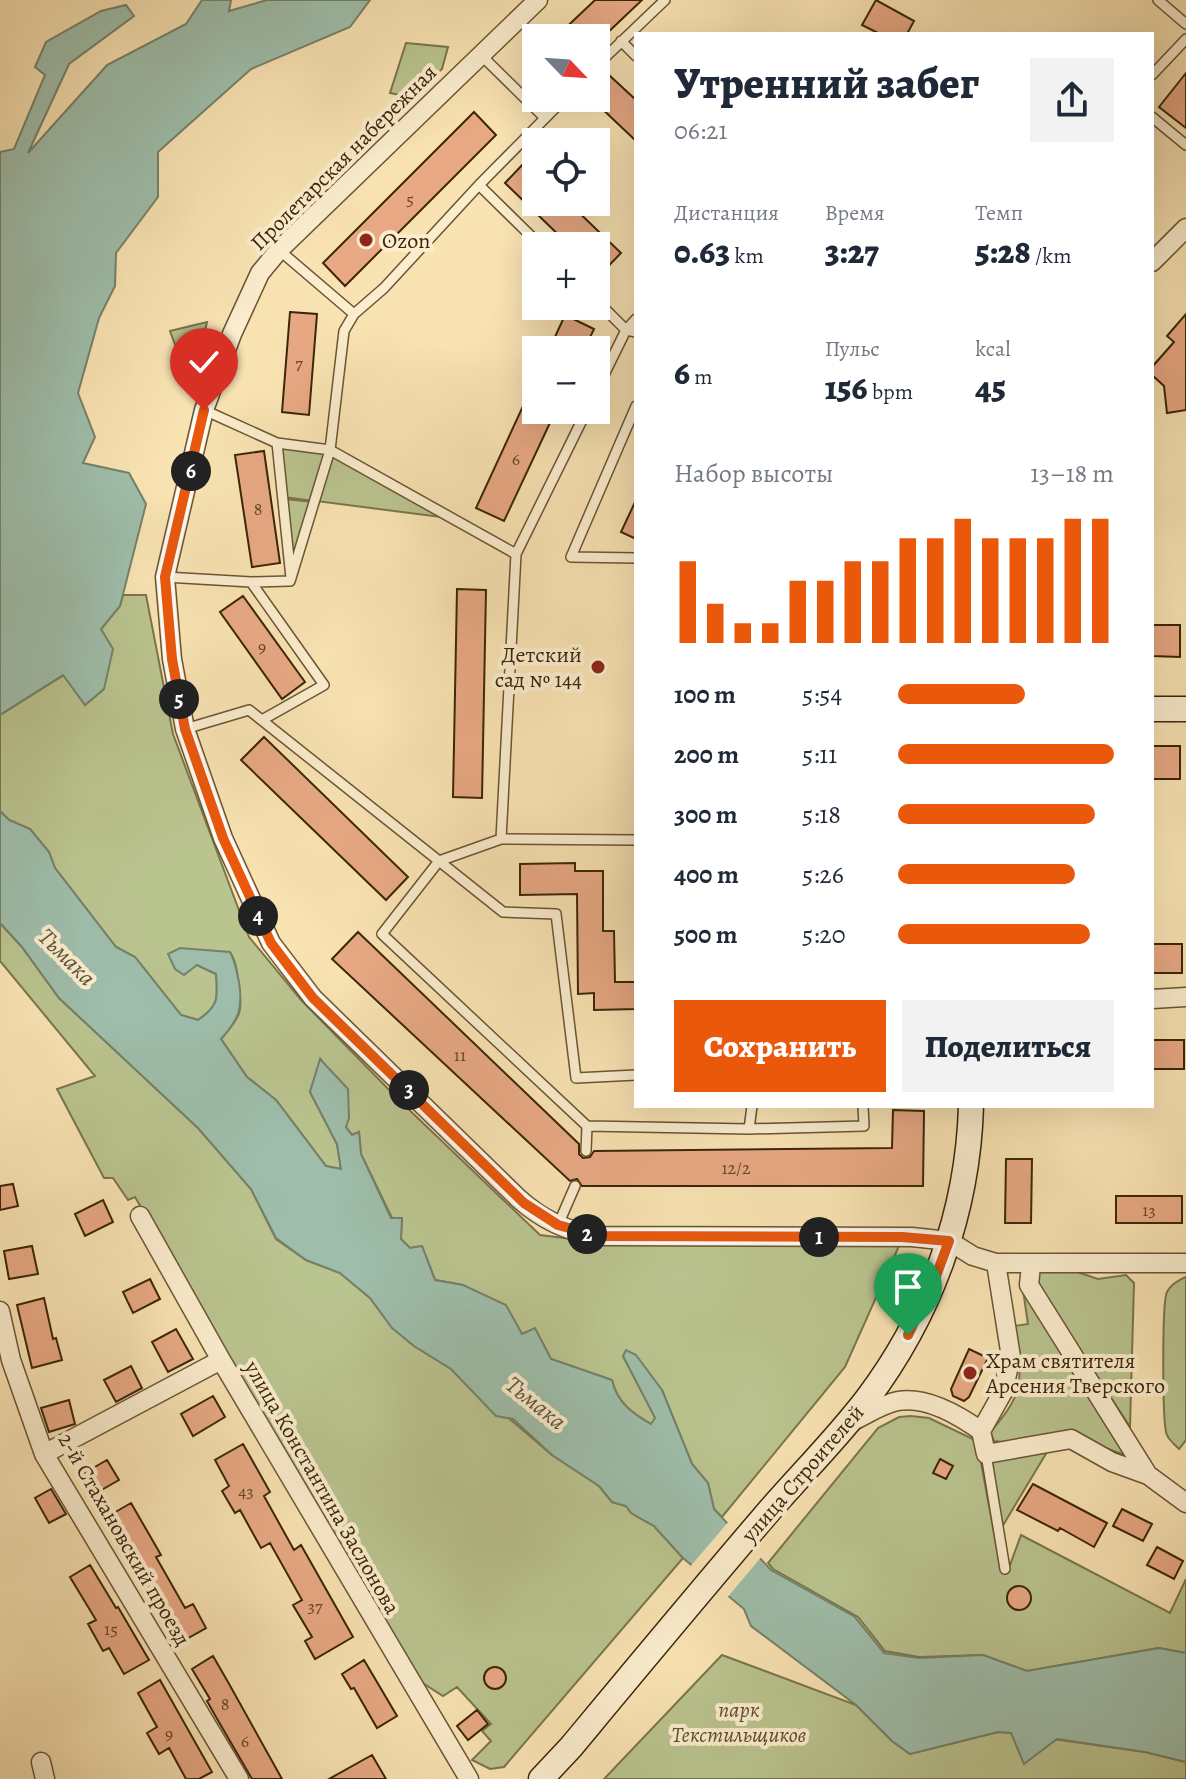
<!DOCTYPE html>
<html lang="ru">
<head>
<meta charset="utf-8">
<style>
	body { margin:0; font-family:Alegreya,serif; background:#f2f2f3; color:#1f2937; height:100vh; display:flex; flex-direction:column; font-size:30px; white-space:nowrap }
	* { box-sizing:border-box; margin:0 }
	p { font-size:26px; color:#747a83 }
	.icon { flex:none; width:44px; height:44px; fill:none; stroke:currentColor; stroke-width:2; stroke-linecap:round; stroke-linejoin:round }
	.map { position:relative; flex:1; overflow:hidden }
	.details { position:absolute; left:634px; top:32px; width:520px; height:1076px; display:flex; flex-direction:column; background:#fff; border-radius:0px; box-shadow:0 8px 32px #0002 }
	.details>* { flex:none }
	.needle { width:52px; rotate:115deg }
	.controls { position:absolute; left:522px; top:24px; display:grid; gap:16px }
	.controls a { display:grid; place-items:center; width:88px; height:88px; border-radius:0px; background:#fff; box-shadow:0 8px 32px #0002; font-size:40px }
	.pin { position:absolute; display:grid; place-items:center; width:68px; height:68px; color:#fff; margin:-82px -34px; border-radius:50% 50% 50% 0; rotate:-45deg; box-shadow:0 0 8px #0007 }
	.pin .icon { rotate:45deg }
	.km { position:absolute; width:40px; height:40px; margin:-20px; border-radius:50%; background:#222; color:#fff; font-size:22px; line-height:40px; text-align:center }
	.round { display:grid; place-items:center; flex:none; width:84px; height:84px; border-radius:0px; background:#f2f2f3 }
	.headline { display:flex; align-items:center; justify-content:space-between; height:136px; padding:0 40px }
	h1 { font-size:44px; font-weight:800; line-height:60px }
	.stats { display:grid; grid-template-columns:repeat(3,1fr); gap:12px; height:136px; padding:8px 40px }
	.stats div { display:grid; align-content:center }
	.stats b { font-size:34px; font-weight:800 }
	.stats small { font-size:22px; font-weight:400 }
	.stats p { font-size:22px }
	.chart { height:224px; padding:16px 40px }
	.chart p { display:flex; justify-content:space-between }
	.chart svg { width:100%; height:144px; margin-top:8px; stroke:#ea580c; stroke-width:6 }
	.primary-button { display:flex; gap:16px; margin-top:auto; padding:16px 40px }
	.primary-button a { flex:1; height:92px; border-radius:0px; background:#ea580c; color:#fff; font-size:32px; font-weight:800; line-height:92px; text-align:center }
	.primary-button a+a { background:#f2f2f3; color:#1f2937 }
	ul { padding:0 40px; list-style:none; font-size:26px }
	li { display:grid; grid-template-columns:128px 96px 1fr; align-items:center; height:60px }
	li i { height:20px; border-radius:10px; background:#ea580c }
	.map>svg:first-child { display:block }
</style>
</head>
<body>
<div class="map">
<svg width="1186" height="1779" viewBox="0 0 1186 1779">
	<rect width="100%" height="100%" fill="#f9e3b3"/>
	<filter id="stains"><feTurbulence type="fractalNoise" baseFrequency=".0025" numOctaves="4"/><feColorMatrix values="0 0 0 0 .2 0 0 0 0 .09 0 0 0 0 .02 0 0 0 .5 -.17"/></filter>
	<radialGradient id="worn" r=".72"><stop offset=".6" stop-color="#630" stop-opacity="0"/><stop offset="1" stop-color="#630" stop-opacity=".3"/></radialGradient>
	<!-- green -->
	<path fill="#bac48f" stroke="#7a754c" stroke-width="2" d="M406 43 448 47 442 69 409 97 390 93Z
		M207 322 197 366H183L170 331Z
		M278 443 329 451 314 501 284 497Z
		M331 453 449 518 316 501Z
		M284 499 314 502 292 570Z
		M123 595H146L173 734 249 937 302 1001 401 1102 540 1235 596 1242 899 1246 845 1367 722 1517 714 1509 708 1483 692 1464 662 1390 623 1356 656 1419 651 1424C632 1413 617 1402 612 1380L551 1359 535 1329 522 1334 463 1285 435 1280 422 1246 410 1248 401 1239 402 1218H392L361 1154 359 1132 352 1135 346 1127 321 1060 310 1092 337 1144 341 1169 326 1166 276 1100 247 1077 221 1039C244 1013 242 1011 238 978 236 967 236 962 230 952H216L197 965 216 974C218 998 219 1006 198 1020L181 1015 135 957 116 947 55 868 49 852 30 829 9 820 0 811V715L64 675 85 705 104 689 101 629 120 606Z
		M0 923 22 947 59 998 198 1128 251 1189 276 1239 306 1260 340 1273 370 1298 393 1328 414 1346 451 1369 552 1455 599 1486 612 1502 626 1506 631 1513 654 1526 683 1558 504 1767 490 1769 472 1760 491 1741 482 1731 491 1724 457 1687 443 1696 418 1680 135 1197 128 1200 113 1178H104L57 1089 95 1076 0 961Z
		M1038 1271 1077 1272 1098 1279 1126 1275 1134 1283 1130 1427 1037 1284Z
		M1186 1277V1440L1179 1449C1175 1445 1169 1440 1167 1435 1162 1426 1162 1300 1167 1292 1171 1284 1179 1280 1186 1277Z
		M1023 1290 1133 1458 1070 1435 1017 1444 994 1441 990 1432C1028 1391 1021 1378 1014 1326L1028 1324Z
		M911 1416 929 1418 977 1441 1000 1565H1010L1021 1535 1170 1613 1186 1579V1653L1159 1648 1027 1671 983 1655 919 1657 885 1651 858 1617 773 1569 768 1563 878 1428 899 1417Z
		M1050 1447 1002 1527 989 1455Z
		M722 1655 856 1705 892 1741 910 1754 998 1732 1011 1733 1145 1752 1186 1762V1779H604Z"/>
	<!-- water -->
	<path fill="#9ebeab" stroke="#76816a" stroke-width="2" d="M202 0H231L229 11 267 0H370L350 27 251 69 158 152V197L116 253 115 286 99 318 78 393 95 437 83 463 129 473 146 504 120 606 101 629 113 649 104 689 85 705 63 675 0 715V152L14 149 45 75 35 67 46 42 101 11 126 5 134 16 69 64 28 153 107 65 186 24Z
		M0 811 9 820 30 829 49 852 55 868 116 947 135 957 181 1015 198 1020C219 1006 218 998 216 974L197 965 184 975 175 969 168 954 180 948 230 952C236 963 236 970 239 982 243 1009 239 1019 221 1039L247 1077 276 1100 326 1166 341 1169 337 1144 310 1092 320 1059 348 1089 349 1118 346 1127 352 1135 359 1132 361 1154 391 1218H402L401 1239 410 1248 422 1246 435 1280 463 1285 506 1305 522 1334 535 1328 551 1359 612 1380C617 1402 631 1413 651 1424L655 1418 623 1356 626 1350 636 1355 662 1390 692 1464 708 1483 714 1509 771 1570 855 1617 884 1653 919 1658 983 1655 1027 1671 1159 1648 1186 1653V1762L1145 1752 1057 1739 1024 1764 1011 1733 998 1732 910 1754 892 1741 856 1705 751 1626 744 1609 683 1558 654 1526 631 1513 626 1506 612 1502 599 1486 552 1455 513 1419 496 1416 451 1369 414 1346 392 1328 370 1298 340 1273 306 1260 276 1238 251 1189 198 1128 59 998 22 947 0 923Z"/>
	<!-- pier -->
	<path fill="#f9e3b3" d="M730 1520 763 1555 726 1599 689 1568Z"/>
	<!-- building -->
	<path fill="#e8a984" stroke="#3b2608" stroke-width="2" d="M595 0H642L602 38H555Z
		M876 0 914 21 907 34H880L862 25Z
		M1186 73V128L1159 107Z
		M609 75 636 100V141L596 103V89Z
		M474 112 496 135 345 286 323 263Z
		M526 161 536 171V202H568L621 253 596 279V246H570L505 183Z
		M290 312 317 314 309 415 282 412Z
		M1186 314V410L1167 413 1164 386 1152 375V367L1174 342 1167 336Z
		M565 315 594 329 584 350H549Z
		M536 378V410H556L504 521 476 508Z
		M264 451 280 563 252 567 235 455Z
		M636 500V539L621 532Z
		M457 589 486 590 482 798 453 797Z
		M243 596 305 682 282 699 220 612Z
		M1152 625H1180V657L1152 656Z
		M264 737 408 877 386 900 241 760Z
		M1152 746H1180V779H1152Z
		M575 863V871H603V931H614L615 982H636V1009L594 1010V993L578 994 577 894 520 895V864Z
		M358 932 579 1144V1154L583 1158 590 1157 594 1151 892 1148 893 1110 924 1111 923 1186H582L577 1179 570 1181 332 959Z
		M1152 944H1182V973H1152Z
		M1152 1040H1184V1069H1152Z
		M1006 1159H1032L1031 1223H1005Z
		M13 1184 18 1206 0 1210V1186Z
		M1116 1196H1182V1223H1116Z
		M103 1200 113 1222 85 1236 75 1214Z
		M32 1246 38 1274 9 1279 4 1251Z
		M150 1279 160 1299 133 1313 123 1292Z
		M44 1298 53 1339 56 1338 62 1360 32 1368 17 1305Z
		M176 1329 193 1359 168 1372 152 1342Z
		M969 1349 988 1358 969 1397 964 1401 953 1396 951 1389Z
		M131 1366 142 1388 116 1402 104 1380Z
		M213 1396 225 1417 193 1436 181 1414Z
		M69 1400 75 1424 49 1432 41 1408Z
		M243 1444 270 1492 264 1496 294 1550 301 1545 353 1637 315 1659 305 1641 312 1637 293 1605 302 1600 270 1543 261 1548 240 1510 235 1513 222 1491 229 1486 215 1460Z
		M940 1459 953 1466 946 1479 933 1473Z
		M107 1460 119 1480 91 1496 79 1476Z
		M1033 1484 1107 1523 1094 1547 1060 1528 1058 1531 1017 1510Z
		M51 1489 66 1514 49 1523 35 1498Z
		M131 1503 161 1555 156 1557 185 1608 193 1604 206 1628 176 1645 143 1586 145 1585 105 1518Z
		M1122 1509 1152 1524 1143 1541 1113 1526Z
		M1157 1547 1183 1561 1174 1579 1147 1565Z
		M90 1565 116 1608 118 1607 149 1660 124 1674 109 1648 103 1651 88 1624 96 1620 70 1577Z
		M1007 1598a12 12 0 1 1 24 0a12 12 0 1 1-24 0Z
		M213 1656 228 1682 282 1779H252L216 1717 207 1701 210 1699 192 1669Z
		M364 1660 397 1716 377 1728 354 1688 351 1689 342 1674Z
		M484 1678a11 11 0 1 1 22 0a11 11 0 1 1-22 0Z
		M160 1680 212 1772 199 1779H186L169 1748 159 1754 147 1733 157 1727 138 1693Z
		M477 1710 488 1724 468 1740 457 1726Z
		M372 1755 386 1779H329Z"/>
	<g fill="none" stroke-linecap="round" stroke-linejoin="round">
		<defs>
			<path id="lane" d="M1158 0 1186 24
				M621 41 636 56
				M481 55 545 118
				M596 66 665 0
				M1152 75 1186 39
				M1152 117 1186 145
				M479 185 541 246
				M279 250 354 314
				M596 300 626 330 596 391
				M636 319 626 330 636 332
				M636 406 571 557 636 558
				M204 410 277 443 330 450 516 554 587 410
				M165 577 251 582
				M291 578 330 450 344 331 354 314 384 288 479 185 565 98
				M262 720 324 685 251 582 290 581 291 578 277 443
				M185 729 249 710 439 861 501 839 636 840
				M501 839 516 554
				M636 1075 576 1078 556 914 503 912 439 861 382 934 587 1126 749 1129 864 1126 863 1106
				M749 1129 752 1106
				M586 1151 587 1126
				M558 1225 575 1186
				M986 1454 1005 1569"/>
			<path id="street" d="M538 0 279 250 260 273 232 334 204 410 165 577 172 659 185 729 223 838 271 943 313 998 518 1198C541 1219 567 1232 598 1236L912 1237 949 1241 973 1256 996 1263H1186
				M1152 262 1186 228
				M1152 999 1186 997
				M140 1216 221 1360 469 1779
				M1031 1265 1029 1285 1148 1475 1186 1503
				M0 1311 11 1360 44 1454 239 1779
				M851 1422C866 1415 882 1404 898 1401 926 1396 960 1416 981 1431L986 1454 1071 1439 1112 1462 1148 1475
				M981 1431 1003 1392 1011 1357 996 1263
				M44 1454 221 1360
				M41 1762 45 1779"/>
			<path id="secondary" d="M1152 709H1186
				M541 1779 571 1747C635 1670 698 1594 763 1518 797 1478 835 1441 867 1399 931 1314 968 1212 971 1106"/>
		</defs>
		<!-- lane casing -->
		<use href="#lane" stroke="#6a5533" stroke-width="12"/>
		<!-- street casing -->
		<use href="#street" stroke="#6a5533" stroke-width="21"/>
		<!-- secondary casing -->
		<use href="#secondary" stroke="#3b2608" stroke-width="27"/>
		<!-- lane -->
		<use href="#lane" stroke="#fbedce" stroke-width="9"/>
		<!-- street -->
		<use href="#street" stroke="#fbedce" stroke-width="18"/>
		<!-- secondary -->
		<use href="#secondary" stroke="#fbedce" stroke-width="24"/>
	</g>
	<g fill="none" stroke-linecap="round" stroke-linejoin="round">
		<defs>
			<path id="route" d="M204 410 165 577 172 659 185 729 223 838 271 943 313 998 524 1203 558 1225 598 1236 902 1237 949 1241 936 1276 908 1335"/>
		</defs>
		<!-- route casing -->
		<use href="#route" stroke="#fff" stroke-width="16"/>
		<!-- route -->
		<use href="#route" stroke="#ea580c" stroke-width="10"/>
	</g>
	<!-- markers -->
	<g fill="#8f2418" stroke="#fbedce" stroke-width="3">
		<circle cx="366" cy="240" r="8"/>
		<circle cx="598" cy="667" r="8"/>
		<circle cx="970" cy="1373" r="8"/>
	</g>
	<g text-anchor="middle" stroke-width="8" stroke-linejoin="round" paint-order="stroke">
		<!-- number labels -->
		<g font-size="18" fill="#664727">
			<text x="410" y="205">5</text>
			<text x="299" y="369">7</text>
			<text x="516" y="465">6</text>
			<text x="258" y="515">8</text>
			<text x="262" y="653">9</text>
			<text x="460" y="1061">11</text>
			<text x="736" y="1174">12/2</text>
			<text x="1149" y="1216">13</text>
			<text x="246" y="1497">43</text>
			<text x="315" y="1612">37</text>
			<text x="111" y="1635">15</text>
			<text x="225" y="1710">8</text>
			<text x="169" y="1740">9</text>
			<text x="245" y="1747">6</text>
		</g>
		<!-- street labels -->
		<g font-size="22" fill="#3b2608" stroke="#fbedce">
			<text transform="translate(343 157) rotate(-45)" y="8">Пролетарская набережная</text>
			<text transform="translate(802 1473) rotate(-49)" y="8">улица Строителей</text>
			<text transform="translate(323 1487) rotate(60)" y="8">улица Константина Заслонова</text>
			<text transform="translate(125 1539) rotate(60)" y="8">2-й Стахановский проезд</text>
		</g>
		<!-- poi labels -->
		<g font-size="22" fill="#3b2608" stroke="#fbedce" text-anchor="start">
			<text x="382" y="248">Ozon</text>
			<text x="582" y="662" text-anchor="end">Детский<tspan x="582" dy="25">сад № 144</tspan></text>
			<text x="986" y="1368">Храм святителя<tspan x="986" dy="25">Арсения Тверского</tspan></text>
		</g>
		<!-- park labels -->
		<g font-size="22" font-style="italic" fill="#5b4e2a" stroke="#fbedce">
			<text x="739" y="1717">парк<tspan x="739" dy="25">Текстильщиков</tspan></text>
		</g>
		<!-- water labels -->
		<g font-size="24" font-style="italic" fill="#595439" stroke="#fbedce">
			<text transform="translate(67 957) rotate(45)" y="8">Тьмака</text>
			<text transform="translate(536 1403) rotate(39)" y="8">Тьмака</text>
		</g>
	</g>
	<rect width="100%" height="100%" filter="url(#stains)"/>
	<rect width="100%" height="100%" fill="url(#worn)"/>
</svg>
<div class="controls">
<a><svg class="needle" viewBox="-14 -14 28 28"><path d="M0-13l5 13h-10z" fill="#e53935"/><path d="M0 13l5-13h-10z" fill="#747a83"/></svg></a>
<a><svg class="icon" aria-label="locate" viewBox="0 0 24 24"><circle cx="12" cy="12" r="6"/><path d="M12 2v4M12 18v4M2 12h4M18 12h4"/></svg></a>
<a>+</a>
<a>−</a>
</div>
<div class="pin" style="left:908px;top:1335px;background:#1e9e55"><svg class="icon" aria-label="arrive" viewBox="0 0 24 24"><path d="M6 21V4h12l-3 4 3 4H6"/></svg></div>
<div class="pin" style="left:204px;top:410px;background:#d93025"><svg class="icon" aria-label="check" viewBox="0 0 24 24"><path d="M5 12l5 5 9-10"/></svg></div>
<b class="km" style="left:819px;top:1237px">1</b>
<b class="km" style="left:587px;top:1234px">2</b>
<b class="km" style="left:409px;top:1090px">3</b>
<b class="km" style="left:258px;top:916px">4</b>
<b class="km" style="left:179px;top:699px">5</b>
<b class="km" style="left:191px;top:471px">6</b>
<section class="details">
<div class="headline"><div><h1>Утренний забег</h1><p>06:21</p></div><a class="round"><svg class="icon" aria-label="share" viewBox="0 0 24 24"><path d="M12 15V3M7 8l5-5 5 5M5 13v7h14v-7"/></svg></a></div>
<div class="stats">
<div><p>Дистанция</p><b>0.63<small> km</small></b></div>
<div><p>Время</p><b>3:27</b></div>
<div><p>Темп</p><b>5:28<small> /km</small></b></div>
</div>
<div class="stats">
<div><b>6<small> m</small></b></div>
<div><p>Пульс</p><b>156<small> bpm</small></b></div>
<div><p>kcal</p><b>45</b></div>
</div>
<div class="chart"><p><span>Набор высоты</span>13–18 m</p>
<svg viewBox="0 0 160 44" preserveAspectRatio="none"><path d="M5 44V19M15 44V32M25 44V38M35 44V38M45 44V25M55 44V25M65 44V19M75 44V19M85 44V12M95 44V12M105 44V6M115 44V12M125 44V12M135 44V12M145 44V6M155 44V6"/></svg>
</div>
<ul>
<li><b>100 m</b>5:54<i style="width:59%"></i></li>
<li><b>200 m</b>5:11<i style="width:100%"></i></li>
<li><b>300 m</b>5:18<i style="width:91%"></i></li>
<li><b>400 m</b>5:26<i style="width:82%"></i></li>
<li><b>500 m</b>5:20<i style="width:89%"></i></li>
</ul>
<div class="primary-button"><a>Сохранить</a><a>Поделиться</a></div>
</section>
</div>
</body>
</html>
